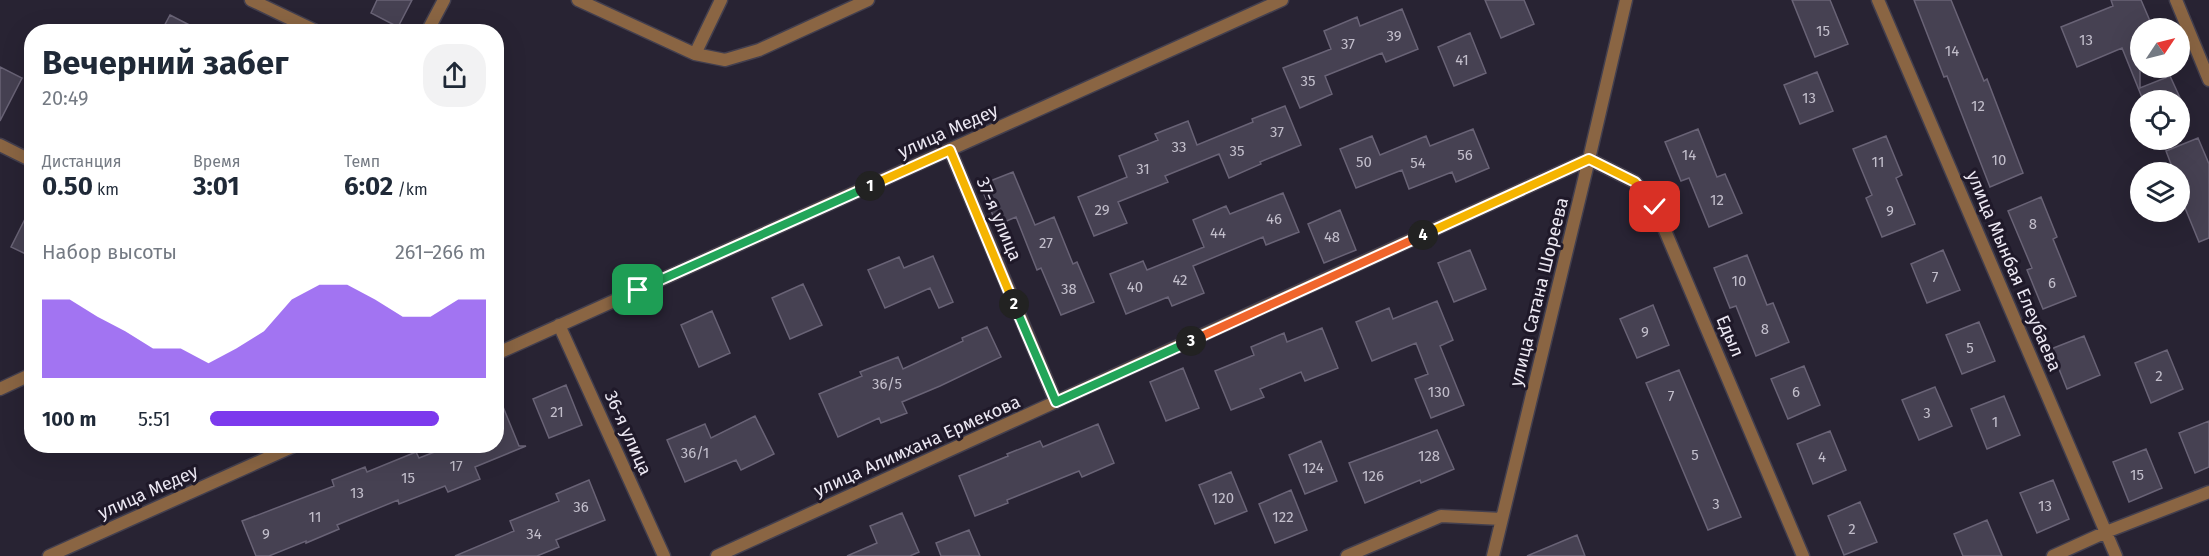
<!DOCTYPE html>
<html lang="ru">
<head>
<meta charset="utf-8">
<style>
	body { margin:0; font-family:"Fira Sans",sans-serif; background:#f2f2f3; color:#1f2937; height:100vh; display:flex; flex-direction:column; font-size:22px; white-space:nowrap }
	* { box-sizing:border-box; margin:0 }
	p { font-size:20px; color:#747a83 }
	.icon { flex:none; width:33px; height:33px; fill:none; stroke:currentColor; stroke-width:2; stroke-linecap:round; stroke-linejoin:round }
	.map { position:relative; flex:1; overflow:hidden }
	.side { position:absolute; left:24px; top:24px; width:480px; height:429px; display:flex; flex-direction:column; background:#fff; border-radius:24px; box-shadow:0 6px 24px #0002 }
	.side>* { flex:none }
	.needle { width:39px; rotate:55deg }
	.tools { position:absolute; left:2130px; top:18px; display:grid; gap:12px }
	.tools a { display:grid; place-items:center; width:60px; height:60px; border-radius:50%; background:#fff; box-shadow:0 6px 24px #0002; font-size:30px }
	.pin { position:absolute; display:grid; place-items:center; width:51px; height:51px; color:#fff; margin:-26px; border-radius:12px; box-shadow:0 3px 9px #0006 }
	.km { position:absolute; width:30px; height:30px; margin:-15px; border-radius:50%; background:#222; color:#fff; font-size:16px; line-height:30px; text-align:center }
	.round { display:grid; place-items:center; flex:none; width:63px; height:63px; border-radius:24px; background:#f2f2f3 }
	.overview { display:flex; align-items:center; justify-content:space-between; height:102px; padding:0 18px }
	h1 { font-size:33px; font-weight:700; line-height:45px }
	.stats { display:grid; grid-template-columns:repeat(3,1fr); gap:9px; height:102px; padding:6px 18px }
	.stats div { display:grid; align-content:center }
	.stats b { font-size:26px; font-weight:700 }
	.stats small { font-size:16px; font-weight:400 }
	.stats p { font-size:16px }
	.chart { height:168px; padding:12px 18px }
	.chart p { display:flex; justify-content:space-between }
	.chart svg { width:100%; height:108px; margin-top:6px; fill:#7c3aed; opacity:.7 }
	ul { padding:0 18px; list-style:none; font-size:20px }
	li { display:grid; grid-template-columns:96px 72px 1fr; align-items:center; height:45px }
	li i { height:15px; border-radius:8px; background:#7c3aed }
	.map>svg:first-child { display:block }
</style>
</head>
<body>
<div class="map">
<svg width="2209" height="556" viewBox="0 0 2209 556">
	<rect width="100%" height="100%" fill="#282333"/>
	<!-- building -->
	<path fill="#464152" stroke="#696376" stroke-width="1.5" d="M377 0H412L398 27 371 13Z
		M1485 0H1524L1534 24 1501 38Z
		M1792 0H1830L1848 44 1815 57Z
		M1914 0H1951L1984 81 1987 79 2023 173 1990 187 1947 76 1944 77Z
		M2111 0H2141L2153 28H2140V88L2170 76 2181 100H2143L2122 48 2077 67 2061 27 2113 6Z
		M1402 9 1418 49 1386 62 1382 53 1325 76 1332 94 1300 108 1283 68 1331 49 1324 31 1357 17 1360 26Z
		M170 15 203 32H161Z
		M1470 33 1486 73 1454 86 1438 47Z
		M0 67 22 78 0 121Z
		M1817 72 1833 111 1800 124 1784 85Z
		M1285 106 1301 145 1260 162 1261 164 1229 178 1219 154 1165 176 1168 182 1118 202 1127 223 1094 236 1078 197 1127 177 1119 156 1158 140 1155 134 1188 121 1197 145 1253 122 1252 119Z
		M1473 129 1489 168 1456 182 1452 172 1409 189 1402 170 1356 188 1340 149 1372 136 1380 155 1426 136 1430 146Z
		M1698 129 1717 177 1725 174 1742 213 1709 227 1689 178 1681 181 1665 142Z
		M1886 136 1902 175 1896 178 1915 224 1882 237 1866 198 1872 195 1853 149Z
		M2198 138 2209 164V238L2199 242 2183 203 2186 201 2180 185V172H2174L2166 151Z
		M1013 172 1035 225 1054 217 1073 264 1077 262 1094 302 1061 315 1041 268 1037 270 1016 217 997 225 980 185Z
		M1283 193 1299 232 1266 245 1263 237 1193 266 1204 293 1172 306 1168 297 1126 314 1110 274 1143 261 1147 270 1204 247 1193 220 1226 206 1230 214Z
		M2041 197 2057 237 2053 239 2076 296 2043 309 2027 270 2032 268 2008 211Z
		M32 205V257L11 247Z
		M1340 210 1356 250 1324 263 1308 224Z
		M1470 250 1486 289 1454 302 1438 263Z
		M1943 250 1960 290 1927 303 1911 264Z
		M1747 255 1767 305 1773 303 1789 342 1756 356 1736 306 1730 308 1714 268Z
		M933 256 953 302 939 308 930 288 885 308 868 270 899 257 904 268Z
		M803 284 822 325 790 339 772 298Z
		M1437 301 1453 340 1440 346 1464 405 1431 418 1415 379 1428 374 1416 343 1372 361 1356 322 1389 308 1393 319Z
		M1653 305 1669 345 1637 358 1620 319Z
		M712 311 730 353 699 367 681 325Z
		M1979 322 1995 361 1962 374 1946 335Z
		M987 327 1001 357 940 386 902 402 907 413 881 423 879 418 838 437 819 394 862 376 860 372 898 357 903 369 963 341 962 338Z
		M1322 328 1338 368 1305 381 1301 372 1260 389 1264 397 1231 410 1215 371 1254 355 1251 347 1284 333 1287 342Z
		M2084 336 2100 375 2067 389 2051 349Z
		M2167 350 2183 389 2151 403 2135 363Z
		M1804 366 1820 405 1788 419 1771 379Z
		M1183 368 1199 408 1166 421 1150 382Z
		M1679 370 1741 517 1708 530 1646 383Z
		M566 385 582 425 549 438 533 399Z
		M1935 387 1952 426 1919 440 1902 400Z
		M497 392 519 446H526L475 467 480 479 448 492 445 486 399 504 398 500 337 525 339 529 306 543V541L269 556H256L242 521 334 486 332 480 365 467 367 472 416 452 419 458 450 446H496Z
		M2004 396 2020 435 1987 449 1971 409Z
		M755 416 774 454 741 470 736 460 685 482 667 440 705 424 711 438Z
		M2209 421V467L2195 473 2179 433Z
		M1098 424 1114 463 1082 477 1079 471 1007 500 1008 503 975 516 959 476 1008 456 1007 454 1040 441 1043 447Z
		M1437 430 1454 469 1421 483 1420 480 1365 503 1349 463Z
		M1830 431 1846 470 1813 484 1797 444Z
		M1321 441 1337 481 1305 494 1289 455Z
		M2146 449 2162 488 2129 502 2113 462Z
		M1231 472 1247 511 1215 524 1199 485Z
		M589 480 605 520 556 540 559 547 537 556H455L514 531 510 521 559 501 556 494Z
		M2053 480 2069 519 2037 533 2020 493Z
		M1291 490 1307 530 1275 543 1259 504Z
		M1860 502 1877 542 1844 555 1828 516Z
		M902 513 919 552 910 556H847L877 543 870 526Z
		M1987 520 2002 556H1963L1954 534Z
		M969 530 980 556H941L936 543Z
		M1577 535 1585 556H1527Z"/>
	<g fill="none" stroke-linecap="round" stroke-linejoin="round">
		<defs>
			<path id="street" d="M251 0 318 32
				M578 0 695 54 725 60 759 50 868 0
				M1878 0 2116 556
				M2176 0 2209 80
				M427 32 444 0
				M695 54 721 0
				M0 145 32 161
				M950 150 1056 402
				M559 325 664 556
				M496 354 1282 0
				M0 389 32 374
				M49 556 294 446
				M717 556 1589 159 1635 182 1655 207 1803 556
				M1347 556 1441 516 1502 519
				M1493 556 1589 159 1626 0
				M2053 556 2106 532 2209 492"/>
		</defs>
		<!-- street casing -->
		<use href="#street" stroke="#433f4e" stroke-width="15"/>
		<!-- street -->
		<use href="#street" stroke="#8a6543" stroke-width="12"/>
	</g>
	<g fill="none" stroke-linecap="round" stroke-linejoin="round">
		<defs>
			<path id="split-1" d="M638 290 870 186"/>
			<path id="split-2" d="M870 186 950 150 1014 304"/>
			<path id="split-3" d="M1014 304 1056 402 1191 341"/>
			<path id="split-4" d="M1191 341 1423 235"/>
			<path id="split-5" d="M1423 235 1589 159 1635 182 1655 207"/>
		</defs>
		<!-- split-1 casing -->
		<use href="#split-1" stroke="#fff" stroke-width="12"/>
		<!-- split-2 casing -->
		<use href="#split-2" stroke="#fff" stroke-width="12"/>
		<!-- split-3 casing -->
		<use href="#split-3" stroke="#fff" stroke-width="12"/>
		<!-- split-4 casing -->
		<use href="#split-4" stroke="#fff" stroke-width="12"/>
		<!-- split-5 casing -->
		<use href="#split-5" stroke="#fff" stroke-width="12"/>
		<!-- split-1 -->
		<use href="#split-1" stroke="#22a559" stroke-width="8"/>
		<!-- split-2 -->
		<use href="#split-2" stroke="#f5b400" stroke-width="8"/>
		<!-- split-3 -->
		<use href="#split-3" stroke="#22a559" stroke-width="8"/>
		<!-- split-4 -->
		<use href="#split-4" stroke="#f0652b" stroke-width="8"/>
		<!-- split-5 -->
		<use href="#split-5" stroke="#f5b400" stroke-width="8"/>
	</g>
	<g text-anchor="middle" stroke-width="6" stroke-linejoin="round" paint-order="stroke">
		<!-- number labels -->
		<g font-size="15" fill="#c2becb">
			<text x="1823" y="36">15</text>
			<text x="1394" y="41">39</text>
			<text x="2086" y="45">13</text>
			<text x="1348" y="49">37</text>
			<text x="1952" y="56">14</text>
			<text x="1462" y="65">41</text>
			<text x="1308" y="86">35</text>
			<text x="1809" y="103">13</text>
			<text x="1978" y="111">12</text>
			<text x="1277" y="137">37</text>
			<text x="1179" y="152">33</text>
			<text x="1237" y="156">35</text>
			<text x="1465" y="160">56</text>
			<text x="1689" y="160">14</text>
			<text x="1999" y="165">10</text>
			<text x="1364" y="167">50</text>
			<text x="1878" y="167">11</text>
			<text x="1418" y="168">54</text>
			<text x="1143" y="174">31</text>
			<text x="1717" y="205">12</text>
			<text x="1102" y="215">29</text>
			<text x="1890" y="216">9</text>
			<text x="1274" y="224">46</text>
			<text x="2033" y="229">8</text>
			<text x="1218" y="238">44</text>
			<text x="1332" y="242">48</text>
			<text x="1046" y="248">27</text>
			<text x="1935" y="282">7</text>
			<text x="1180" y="285">42</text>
			<text x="1739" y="286">10</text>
			<text x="2052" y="288">6</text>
			<text x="1135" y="292">40</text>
			<text x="1069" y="294">38</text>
			<text x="1765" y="334">8</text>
			<text x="1645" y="337">9</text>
			<text x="1970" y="353">5</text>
			<text x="2159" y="381">2</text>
			<text x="887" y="389">36/5</text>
			<text x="1439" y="397">130</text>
			<text x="1796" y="397">6</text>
			<text x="1671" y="401">7</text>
			<text x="557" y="417">21</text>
			<text x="1927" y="418">3</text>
			<text x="1995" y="427">1</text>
			<text x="695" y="458">36/1</text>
			<text x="1695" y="460">5</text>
			<text x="1429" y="461">128</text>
			<text x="1822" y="462">4</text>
			<text x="456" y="471">17</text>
			<text x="1313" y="473">124</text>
			<text x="2137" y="480">15</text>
			<text x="1373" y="481">126</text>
			<text x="408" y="483">15</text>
			<text x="357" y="498">13</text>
			<text x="1223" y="503">120</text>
			<text x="1716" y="509">3</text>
			<text x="2045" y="511">13</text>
			<text x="581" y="512">36</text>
			<text x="315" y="522">11</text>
			<text x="1283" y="522">122</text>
			<text x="1852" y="534">2</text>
			<text x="266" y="539">9</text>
			<text x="534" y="539">34</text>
		</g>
		<!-- street labels -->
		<g font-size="18" fill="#ece8f3" stroke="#1f1929">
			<text transform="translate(948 131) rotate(-24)" y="6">улица Медеу</text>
			<text transform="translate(999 219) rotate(67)" y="6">37-я улица</text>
			<text transform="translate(2014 271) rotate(67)" y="6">улица Мынбая Елеубаева</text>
			<text transform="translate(1539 292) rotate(-76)" y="6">улица Сатана Шореева</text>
			<text transform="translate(1730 336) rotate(67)" y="6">Едыл</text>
			<text transform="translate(628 433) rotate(66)" y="6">36-я улица</text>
			<text transform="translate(917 446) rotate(-24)" y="6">улица Алимхана Ермекова</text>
			<text transform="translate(148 492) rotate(-24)" y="6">улица Медеу</text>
		</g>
	</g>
</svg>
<div class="tools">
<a><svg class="needle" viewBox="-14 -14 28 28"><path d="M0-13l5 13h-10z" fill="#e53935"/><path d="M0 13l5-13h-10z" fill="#747a83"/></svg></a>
<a><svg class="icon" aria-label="locate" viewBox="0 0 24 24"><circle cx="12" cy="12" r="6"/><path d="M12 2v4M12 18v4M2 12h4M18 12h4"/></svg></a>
<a><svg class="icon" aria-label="layers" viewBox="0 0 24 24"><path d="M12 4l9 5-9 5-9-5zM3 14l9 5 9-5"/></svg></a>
</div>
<div class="pin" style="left:638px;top:290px;background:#1e9e55"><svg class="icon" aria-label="arrive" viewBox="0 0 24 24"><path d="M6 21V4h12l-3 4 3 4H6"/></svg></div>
<div class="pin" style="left:1655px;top:207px;background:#d93025"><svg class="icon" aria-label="check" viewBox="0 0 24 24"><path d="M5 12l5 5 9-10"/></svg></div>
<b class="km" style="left:870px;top:186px">1</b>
<b class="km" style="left:1014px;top:304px">2</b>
<b class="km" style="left:1191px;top:341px">3</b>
<b class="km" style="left:1423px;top:235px">4</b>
<section class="side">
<div class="overview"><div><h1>Вечерний забег</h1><p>20:49</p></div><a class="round"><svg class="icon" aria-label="share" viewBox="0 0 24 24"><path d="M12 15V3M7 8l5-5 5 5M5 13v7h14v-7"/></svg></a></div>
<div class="stats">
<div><p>Дистанция</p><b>0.50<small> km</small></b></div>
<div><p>Время</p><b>3:01</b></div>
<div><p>Темп</p><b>6:02<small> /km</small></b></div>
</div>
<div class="chart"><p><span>Набор высоты</span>261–266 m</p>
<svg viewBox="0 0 160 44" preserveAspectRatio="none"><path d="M0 44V12L10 12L20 19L30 25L40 32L50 32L60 38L70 32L80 25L90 12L100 6L110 6L120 12L130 19L140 19L150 12L160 12V44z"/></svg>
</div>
<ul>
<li><b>100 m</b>5:51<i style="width:83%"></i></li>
</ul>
</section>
</div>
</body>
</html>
